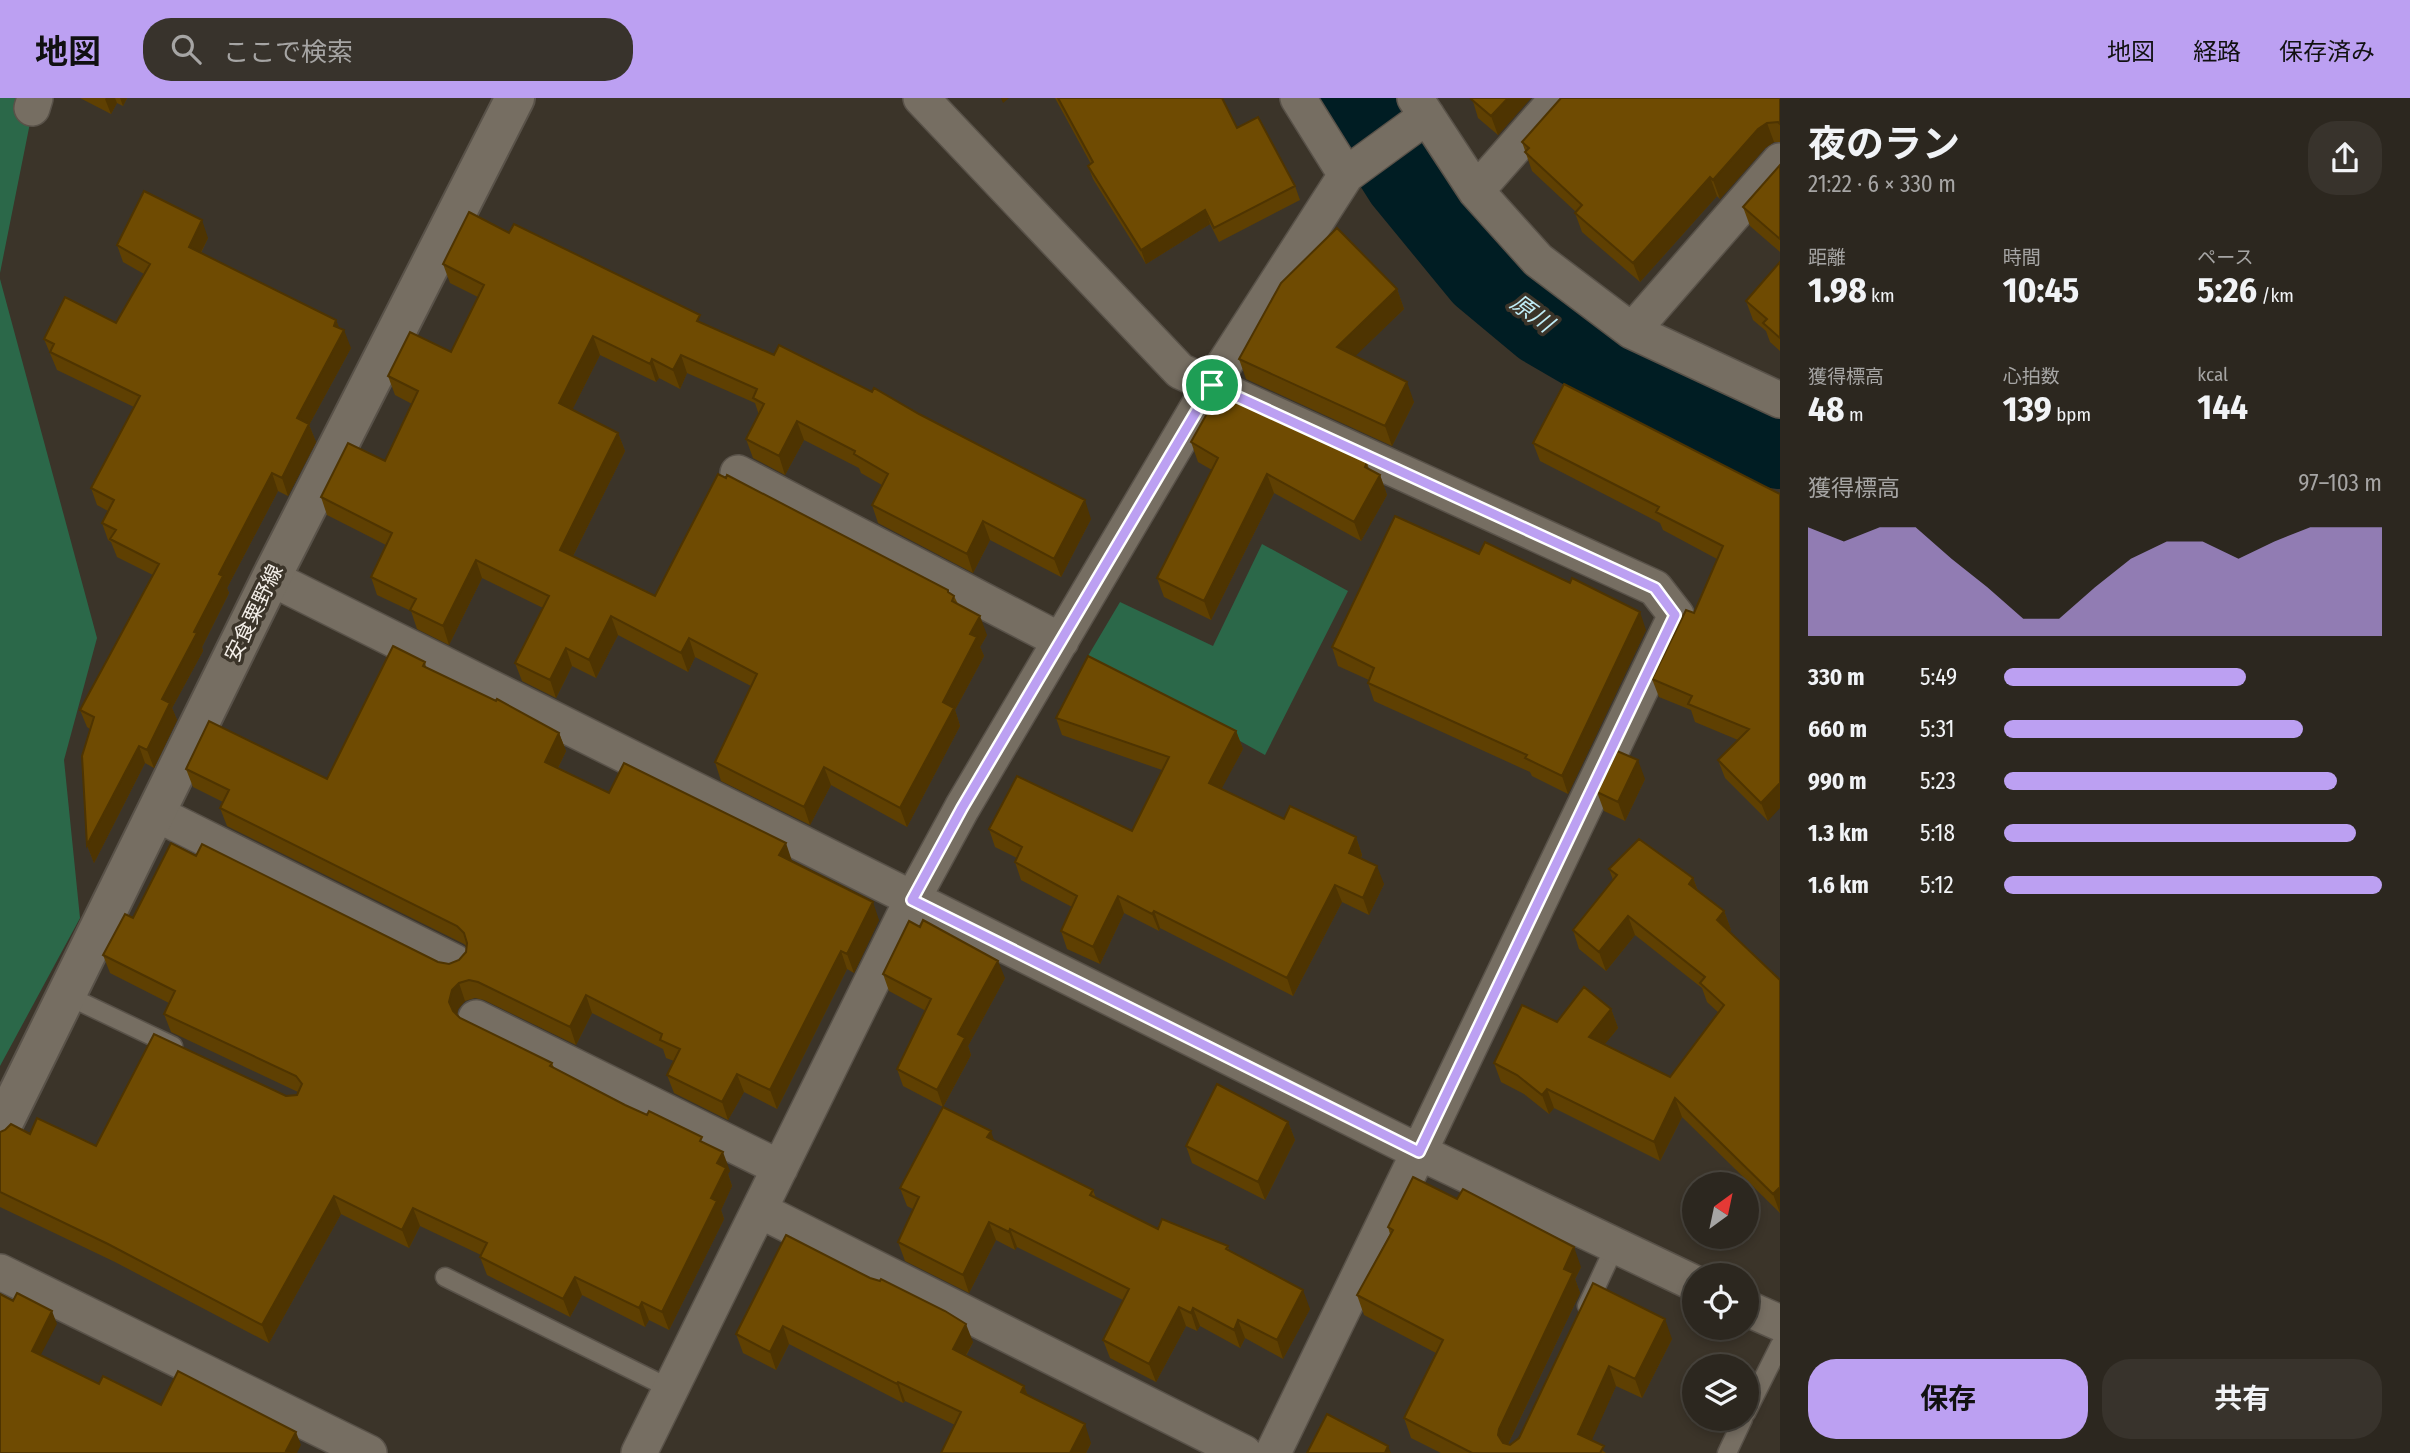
<!DOCTYPE html>
<html lang="ja">
<head>
<meta charset="utf-8">
<style>
	body { margin:0; font-family:"Fira Sans Condensed","Noto Sans JP",sans-serif; background:#38332c; color:#f1f3f6; height:100vh; display:flex; flex-direction:column; font-size:26px; white-space:nowrap }
	* { box-sizing:border-box; margin:0 }
	p { font-size:23px; color:#a6a5a4 }
	.icon { flex:none; width:38px; height:38px; fill:none; stroke:currentColor; stroke-width:2; stroke-linecap:round; stroke-linejoin:round }
	.map { position:relative; flex:1; overflow:hidden }
	.sheet { display:flex; flex-direction:column; background:#2c271f; width:630px }
	.sheet>* { flex:none }
	.needle { width:46px; rotate:33deg }
	.fabs { position:absolute; left:1682px; top:1074px; display:grid; gap:14px }
	.fabs a { display:grid; place-items:center; width:77px; height:77px; border-radius:50%; background:#2c271f; box-shadow:0 4px 10px #0003,0 0 0 2px #48443d; font-size:35px }
	.pin { position:absolute; display:grid; place-items:center; width:60px; height:60px; color:#fff; margin:-30px; border:4px solid #fff; border-radius:50%; box-shadow:0 2px 7px #0007 }
	.round { display:grid; place-items:center; flex:none; width:74px; height:74px; border-radius:28px; background:#38332c }
	.head { display:flex; align-items:center; justify-content:space-between; height:119px; padding:0 28px }
	h1 { font-size:38px; font-weight:700; line-height:52px }
	.figures { display:grid; grid-template-columns:repeat(3,1fr); gap:10px; height:119px; padding:7px 28px }
	.figures div { display:grid; align-content:center }
	.figures b { font-size:35px; font-weight:700 }
	.figures small { font-size:19px; font-weight:400 }
	.figures p { font-size:19px }
	.chart { height:196px; padding:14px 28px }
	.chart p { display:flex; justify-content:space-between }
	.chart svg { width:100%; height:126px; margin-top:7px; fill:#bca0f2; opacity:.7 }
	.primary-button { display:flex; gap:14px; margin-top:auto; padding:14px 28px }
	.primary-button a { flex:1; height:80px; border-radius:28px; background:#bca0f2; color:#111; font-size:28px; font-weight:700; line-height:80px; text-align:center }
	.primary-button a+a { background:#38332c; color:#f1f3f6 }
	ul { padding:0 28px; list-style:none; font-size:23px }
	li { display:grid; grid-template-columns:112px 84px 1fr; align-items:center; height:52px }
	li i { height:18px; border-radius:9px; background:#bca0f2 }
	header { display:flex; align-items:center; gap:42px; box-sizing:border-box; height:98px; padding:0 35px; background:#bca0f2; color:#111 }
	header strong { font-size:33px }
	nav { display:flex; gap:38px; margin-inline-start:auto; font-size:24px }
	.search { width:490px; height:63px; background:#38332c; display:flex; align-items:center; gap:18px; box-sizing:border-box; padding:0 24px; border-radius:28px; color:#a6a5a4; font-size:26px }
	main { display:flex; flex:1; min-height:0 }
	.map>svg:first-child { display:block }
</style>
</head>
<body>
<header>
<strong>地図</strong>
<div class="search"><svg class="icon" aria-label="search" viewBox="0 0 24 24"><circle cx="10" cy="10" r="6"/><path d="M15 15l6 6"/></svg>ここで検索</div>
<nav><a>地図</a><a>経路</a><a>保存済み</a></nav>
</header>
<main>
<div class="map">
<svg width="1780" height="1355" viewBox="0 0 1780 1355">
	<rect width="100%" height="100%" fill="#3b3429"/>
	<!-- green -->
	<path fill="#2b6849" d="M0 0H35L0 175Z
		M0 181 97 540 64 662 80 820 0 968Z
		M1262 446 1348 493 1265 657 1088 558 1120 504 1213 548Z"/>
	<g fill="none" stroke-linecap="round" stroke-linejoin="round">
		<!-- river -->
		<path stroke="#001d23" stroke-width="82" d="M1353 0 1405 82 1483 177 1543 227 1598 259 1780 350"/>
		<defs>
			<path id="lane" d="M66 897 173 948
				M445 1179 671 1291
				M1587 1208 1615 1148
				M1746 1315 1780 1247
				M1727 1355 1743 1321"/>
			<path id="street" d="M921 0 1180 273 1655 490 1676 517 1419 1054 1273 1355
				M1298 0 1346 77
				M1415 0 1476 93 1538 162 1632 233 1780 302
				M32 10 35 0
				M1476 93 1558 0
				M1632 233 1780 63
				M738 375 1061 543
				M271 480 1419 1054 1694 1185
				M155 715 454 864
				M476 920 780 1070
				M759 1112 1244 1355
				M0 1174 369 1355
				M1746 1210 1780 1225
				M639 1355 912 802 962 710 1211 287 1346 77 1427 18"/>
			<path id="secondary" d="M0 1032 271 480 515 0"/>
		</defs>
		<!-- lane casing -->
		<use href="#lane" stroke="#595249" stroke-width="21"/>
		<!-- street casing -->
		<use href="#street" stroke="#595249" stroke-width="38"/>
		<!-- secondary casing -->
		<use href="#secondary" stroke="#595249" stroke-width="42"/>
		<!-- lane -->
		<use href="#lane" stroke="#766e62" stroke-width="18"/>
		<!-- street -->
		<use href="#street" stroke="#766e62" stroke-width="35"/>
		<!-- secondary -->
		<use href="#secondary" stroke="#766e62" stroke-width="38"/>
	</g>
	<!-- wall -->
	<path fill="#5f4002" d="M80 0H127L123 8 117 5 111 16Z
		M1055 0H1222L1237 30 1295 88 1300 102 1219 144 1210 126 1146 166 1093 81 1088 68 1091 66Z
		M1472 0H1531L1498 37 1478 20Z
		M1780 0V44H1774L1765 50 1720 101 1717 98 1640 184 1582 134 1575 115 1576 114 1532 73 1522 44Z
		M1780 67V154L1750 128 1743 109Z
		M509 135 703 225 1091 421 1061 479 990 442 973 475 878 425 872 407 882 387 861 375 859 370 804 342 785 377 753 360 746 341 759 317 755 305 687 275 680 291 659 280 656 284 600 257 572 312 618 335 625 353 573 458 655 498 949 495 954 498 958 506 987 537 980 549 984 558 955 612 960 628 907 729 831 687 810 727 721 683 715 664 751 588 695 559 688 574 618 537 596 580 572 568 556 600 522 583 515 565 543 510 482 480 449 547 417 531 411 513 377 497 371 479 386 447 327 417 321 399 385 363 412 306 395 297 388 278 451 254 478 199 450 185 443 166Z
		M208 140 201 155 336 222 339 230 351 250 309 327 316 344 288 398 278 393 227 490 229 495 202 549 203 553 172 610 177 622 154 670 145 665 94 765 87 747 90 631 87 629 80 612 153 477 117 459 111 444 108 442 102 425 108 413 97 407 91 390 134 309 57 272 44 241 116 225 144 176 123 164 117 147Z
		M1780 164V253L1770 244 1766 233 1753 222 1746 203Z
		M1397 191 1404 211 1355 258 1414 304 1392 348 1246 281 1239 261Z
		M1191 344 1367 364 1369 372 1380 377 1387 397 1361 443 1274 395 1211 522 1164 499 1157 480 1212 372 1198 364Z
		M1533 345 1780 396 1768 723 1725 680 1718 662 1738 642 1695 624 1691 612 1659 599 1652 581 1694 515 1717 461 1663 432 1660 425 1540 363Z
		M1646 532 1568 696 1532 678 1530 674 1374 603 1368 585 1369 582 1338 568 1332 549Z
		M425 564 426 569 559 635 566 653 558 670 609 695 792 763 879 822 854 875 847 871 777 1011 744 994 728 1022 674 995 667 977 674 963 666 960 663 951 592 915 576 947 484 902 475 900 465 903 458 911 457 917 460 920 552 965 554 970 625 1007 704 1045 730 1073 728 1076 732 1088 721 1112 724 1121 669 1232 649 1222 645 1229 582 1197 570 1219 487 1177 480 1159 481 1157 420 1128 409 1150 341 1116 269 1245 115 1164 0 1109V1034L30 1036 96 1048 286 998 297 997 298 994 171 934 164 916 169 905 110 875 103 857 133 820 196 758 438 864 449 866 459 862 466 854 467 849 464 846 227 728 220 710 223 704 193 689 186 671 327 681Z
		M1056 620 1236 633 1243 651 1221 691 1284 721 1356 739 1362 757 1361 760 1384 786 1369 817 1342 804 1293 898 1160 830 1159 833 1124 815 1100 866 1067 851 1061 833 1072 809 1021 782 1015 764 1017 760 995 749 989 731 1132 733 1162 672 1062 637Z
		M1645 681 1625 723 1604 713 1597 694Z
		M1609 771 1693 780 1698 793 1724 813 1731 832 1729 834 1780 882V1115L1682 1019 1660 1063 1554 1010 1549 1016 1524 996 1501 984 1494 965 1557 924 1611 911 1618 930 1604 947 1670 979 1719 915 1707 904 1702 890 1635 837 1606 873 1579 851 1573 832 1613 782Z
		M883 876 1005 880 968 948 971 957 943 1009 994 1043 1093 1092 1096 1100 1158 1131 1228 1148 1229 1153 1310 1211 1283 1261 1245 1240 1240 1250 1200 1228 1197 1233 1186 1228 1156 1284 1110 1260 1103 1242 1123 1202 1017 1149 1015 1152 996 1142 969 1195 905 1163 898 1144 913 1111 907 1108 900 1090 943 1009 903 988 897 971 926 913 889 893Z
		M1288 1024 1295 1042 1265 1102 1192 1065 1186 1048Z
		M1388 1129 1581 1169 1575 1181 1580 1195 1508 1346 1510 1347 1519 1340 1593 1185 1672 1241 1642 1300 1616 1288 1591 1343 1606 1355H1441L1411 1340 1404 1320 1436 1255 1364 1217 1357 1197 1390 1136Z
		M786 1137 973 1244 966 1258 1024 1288 1028 1298 1091 1345 1086 1355H941L955 1327 905 1303 903 1305 789 1246 776 1272 743 1255 736 1236Z"/>
	<!-- shaded-wall -->
	<path fill="#4e3401" d="M106 0H115L117 5 111 16 105 1Z
		M120 0H127L123 8Z
		M1001 0H1009L1003 5Z
		M1508 0H1531L1498 37 1491 18Z
		M1767 25 1774 44 1765 50 1720 101 1713 82 1758 31Z
		M1710 79 1717 98 1640 184 1633 165Z
		M1205 112 1210 126 1146 166 1141 152Z
		M202 122 208 140 195 166 189 149Z
		M1397 191 1404 211 1344 269 1337 249Z
		M336 222 342 237 344 232 351 250 309 327 316 344 288 398 282 380 297 320Z
		M593 238 600 257 566 324 559 305Z
		M681 257 687 275 680 291 673 272Z
		M652 261 659 280 656 284 650 266Z
		M1407 284 1414 304 1392 348 1385 328Z
		M797 323 804 342 785 377 779 358Z
		M618 335 625 353 567 470 560 452Z
		M272 375 278 393 227 490 229 495 202 549 203 553 172 610 177 622 154 670 147 652 162 601 219 476Z
		M1267 376 1274 395 1211 522 1204 503Z
		M1380 377 1387 397 1361 443 1354 424Z
		M1085 402 1091 421 1061 479 1054 461Z
		M983 423 990 442 973 475 967 456Z
		M476 462 482 480 449 547 443 528Z
		M1640 514 1646 532 1568 696 1562 678Z
		M611 518 618 537 596 580 589 562Z
		M980 518 987 537 980 549 984 558 955 612 960 628 907 729 900 710 970 536Z
		M689 540 695 559 688 574 681 555Z
		M566 550 572 568 556 600 550 582Z
		M1236 633 1243 651 1215 703 1209 685Z
		M559 635 566 653 552 682 545 664Z
		M139 648 145 665 94 765 87 747Z
		M1638 662 1645 681 1625 723 1618 704Z
		M824 669 831 687 810 727 804 709Z
		M1780 685V710L1768 723 1761 705Z
		M1356 739 1362 757 1355 772 1349 755Z
		M786 745 792 763 779 757Z
		M1377 768 1384 786 1369 817 1363 800Z
		M1693 780 1700 799 1689 786Z
		M1335 787 1342 804 1293 898 1287 880Z
		M1118 798 1124 815 1100 866 1093 849Z
		M873 804 879 822 854 875 847 856Z
		M1154 813 1160 830 1159 833 1152 816Z
		M1724 813 1731 832 1724 841 1717 822Z
		M1628 818 1635 837 1606 873 1599 854Z
		M841 853 847 871 777 1011 770 992Z
		M998 863 1005 880 968 948 971 957 943 1009 937 992 958 936Z
		M459 885 465 903 458 911 456 922 449 904 452 892Z
		M586 897 592 915 576 947 570 929Z
		M1611 911 1618 930 1595 958 1589 939Z
		M737 976 744 994 728 1022 722 1004Z
		M1547 991 1554 1010 1549 1016 1542 997Z
		M1675 1000 1682 1019 1660 1063 1654 1044Z
		M1288 1024 1295 1042 1265 1102 1258 1084Z
		M991 1033 997 1051 987 1039Z
		M723 1054 730 1073 728 1076 732 1088 721 1112 724 1121 669 1232 662 1214 711 1100 717 1065Z
		M1780 1089V1115L1773 1096Z
		M334 1098 341 1116 269 1245 262 1227Z
		M413 1110 420 1128 409 1150 402 1132Z
		M989 1124 996 1142 969 1195 963 1177Z
		M1010 1131 1017 1149 1015 1152 1009 1134Z
		M1574 1149 1581 1169 1575 1181 1580 1195 1506 1350 1498 1337 1499 1331 1564 1171Z
		M575 1179 582 1197 570 1219 563 1201Z
		M1303 1192 1310 1211 1283 1261 1277 1242Z
		M642 1204 649 1222 645 1229 639 1210Z
		M1179 1209 1186 1228 1156 1284 1149 1266Z
		M1193 1210 1200 1228 1197 1233 1191 1215Z
		M52 1213 57 1226 36 1266 32 1253Z
		M1665 1221 1672 1241 1642 1300 1635 1281Z
		M1238 1222 1245 1240 1240 1250 1234 1232Z
		M966 1226 973 1244 959 1269 953 1251Z
		M783 1228 789 1246 776 1272 770 1254Z
		M1609 1268 1616 1288 1586 1355 1578 1336Z
		M898 1284 905 1303 903 1305 897 1286Z
		M1024 1288 1031 1306 1021 1294Z
		M1085 1326 1091 1345 1086 1355H1070Z
		M296 1334 301 1347 297 1355H287L286 1353Z
		M1388 1348 1391 1355H1385Z"/>
	<!-- building -->
	<path fill="#6f4b02" stroke="#4e3401" stroke-width="2" d="M1058 0H1222L1237 30 1258 19 1295 88 1214 130 1205 112 1141 152 1088 68 1093 64Z
		M1473 0H1508L1491 18 1471 1Z
		M1561 0H1780V26L1778 24 1767 25 1758 31 1713 82 1710 79 1633 165 1575 115 1582 107 1525 54 1529 50 1522 44Z
		M1780 67V141L1743 109Z
		M144 93 202 122 189 149 336 222 334 228 344 232 297 320 309 326 282 380 272 375 219 476 223 478 194 534 197 535 162 601 170 605 147 652 139 648 87 747 82 658 94 619 80 612 159 466 110 441 116 432 102 425 114 402 91 390 140 298 50 254 54 246 44 241 65 199 116 225 150 166 117 147Z
		M469 114 509 135 514 126 700 217 697 223 774 257 779 247 872 294 874 290 919 316 1085 402 1054 461 983 423 967 456 872 407 888 376 854 356 855 353 797 323 779 358 746 341 764 306 753 300 757 291 681 257 673 272 652 261 650 266 593 238 559 305 618 335 560 452 655 498 718 376 726 380 727 377 948 492V494L954 498 952 503 980 518 970 536 977 539 943 604 954 610 900 710 824 669 804 709 715 664 757 576 689 540 681 555 611 518 589 562 566 550 550 582 515 565 549 498 476 462 443 528 410 512 416 501 371 479 392 435 321 399 348 345 385 363 418 293 388 278 410 234 451 254 484 187 443 166Z
		M1337 130 1397 191 1337 249 1407 284 1385 328 1239 261 1281 185Z
		M1780 164V240L1763 225 1767 221 1746 203Z
		M1564 286 1780 396V685L1761 705 1718 662 1749 631 1688 606 1692 598 1652 581 1686 512 1694 515 1723 448 1656 414 1659 409 1533 345Z
		M1218 296 1367 364 1365 369 1380 377 1354 424 1267 376 1204 503 1157 480 1218 360 1191 344Z
		M1395 418 1479 456 1485 444 1570 485 1572 480 1640 514 1562 678 1525 660 1527 657 1368 585 1374 570 1332 549Z
		M393 548 425 564 423 568 496 603 497 601 559 635 545 664 609 695 624 665 786 745 779 757 873 804 847 856 841 853 770 992 737 976 722 1004 667 977 680 951 660 942 662 936 586 897 570 929 478 884 469 882 459 885 452 892 449 904 453 913 460 920 552 965 550 968 625 1007 647 1017 649 1013 702 1039 700 1043 723 1054 717 1065 726 1070 711 1100 717 1103 662 1214 642 1204 639 1210 575 1179 563 1201 480 1159 487 1145 413 1110 402 1132 334 1098 262 1227 108 1146 0 1094V1034L5 1032 11 1026 30 1036 37 1020 96 1048 154 936 286 998 297 997 302 986 296 978 164 916 175 893 103 857 125 816 133 820 171 745 196 758 202 746 438 864 449 866 459 862 466 854 467 845 464 835 457 828 220 710 229 692 186 671 209 623 327 681Z
		M1088 558 1236 633 1209 685 1284 721 1290 708 1356 739 1349 755 1377 768 1363 800 1335 787 1287 880 1154 813 1152 816 1118 798 1093 849 1061 833 1077 798 1015 764 1022 749 989 731 1017 678 1132 733 1169 659 1056 620Z
		M1617 653 1638 662 1618 704 1597 694Z
		M1639 741 1693 780 1689 786 1724 813 1717 822 1780 882V1089L1773 1096 1675 1000 1654 1044 1547 991 1542 997 1517 977 1494 965 1522 907 1557 924 1584 889 1611 911 1589 939 1670 979 1724 907 1700 885 1705 879 1628 818 1599 854 1573 832 1617 777 1609 771Z
		M923 822 998 863 958 936 965 940 937 992 897 971 931 901 883 876 909 823 920 829Z
		M1217 986 1288 1024 1258 1084 1186 1048Z
		M943 1009 991 1033 987 1039 1093 1092 1090 1097 1158 1131 1162 1121 1228 1148 1226 1151 1303 1192 1277 1242 1238 1222 1234 1232 1193 1210 1191 1215 1179 1209 1149 1266 1103 1242 1129 1191 1010 1131 1009 1134 989 1124 963 1177 898 1144 919 1099 900 1090Z
		M1413 1079 1457 1101 1463 1091 1574 1149 1564 1171 1573 1175 1499 1331 1498 1337 1503 1345 1510 1347 1519 1340 1593 1185 1665 1221 1635 1281 1609 1268 1578 1336 1604 1348 1600 1355H1472L1404 1320 1443 1242 1357 1197 1393 1132 1388 1129Z
		M786 1137 870 1180 880 1183 881 1181 945 1213 966 1226 953 1251 1024 1288 1021 1294 1085 1326 1070 1355H941L961 1314 898 1284 897 1286 783 1228 770 1254 736 1236Z
		M17 1195 52 1213 32 1253 99 1286 103 1278 161 1307 178 1273 296 1334 286 1353 291 1355H0V1196L13 1203Z
		M1327 1316 1388 1348 1385 1355H1307Z"/>
	<g fill="none" stroke-linecap="round" stroke-linejoin="round">
		<defs>
			<path id="route" d="M1212 287 1655 490 1675 517 1419 1054 912 802 962 710Z"/>
		</defs>
		<!-- route casing -->
		<use href="#route" stroke="#fff" stroke-width="14"/>
		<!-- route -->
		<use href="#route" stroke="#bca0f2" stroke-width="9"/>
	</g>
	<g text-anchor="middle" stroke-width="7" stroke-linejoin="round" paint-order="stroke">
		<!-- street labels -->
		<g font-size="21" fill="#f4efe9" stroke="#3b3429">
			<text transform="translate(254 515) rotate(-64)" y="7">安食粟野線</text>
		</g>
		<!-- water labels -->
		<g font-size="23" font-style="italic" fill="#c0edf7" stroke="#3b3429">
			<text transform="translate(1532 215) rotate(36)" y="8">原川</text>
		</g>
	</g>
</svg>
<div class="fabs">
<a><svg class="needle" viewBox="-14 -14 28 28"><path d="M0-13l5 13h-10z" fill="#e53935"/><path d="M0 13l5-13h-10z" fill="#a6a5a4"/></svg></a>
<a><svg class="icon" aria-label="locate" viewBox="0 0 24 24"><circle cx="12" cy="12" r="6"/><path d="M12 2v4M12 18v4M2 12h4M18 12h4"/></svg></a>
<a><svg class="icon" aria-label="layers" viewBox="0 0 24 24"><path d="M12 4l9 5-9 5-9-5zM3 14l9 5 9-5"/></svg></a>
</div>
<div class="pin" style="left:1212px;top:287px;background:#1e9e55"><svg class="icon" aria-label="arrive" viewBox="0 0 24 24"><path d="M6 21V4h12l-3 4 3 4H6"/></svg></div>
</div>
<section class="sheet">
<div class="head"><div><h1>夜のラン</h1><p>21:22 · 6 × 330 m</p></div><a class="round"><svg class="icon" aria-label="share" viewBox="0 0 24 24"><path d="M12 15V3M7 8l5-5 5 5M5 13v7h14v-7"/></svg></a></div>
<div class="figures">
<div><p>距離</p><b>1.98<small> km</small></b></div>
<div><p>時間</p><b>10:45</b></div>
<div><p>ペース</p><b>5:26<small> /km</small></b></div>
</div>
<div class="figures">
<div><p>獲得標高</p><b>48<small> m</small></b></div>
<div><p>心拍数</p><b>139<small> bpm</small></b></div>
<div><p>kcal</p><b>144</b></div>
</div>
<div class="chart"><p><span>獲得標高</span>97–103 m</p>
<svg viewBox="0 0 160 44" preserveAspectRatio="none"><path d="M0 44V6L10 11L20 6L30 6L40 17L50 27L60 38L70 38L80 27L90 17L100 11L110 11L120 17L130 11L140 6L150 6L160 6V44z"/></svg>
</div>
<ul>
<li><b>330 m</b>5:49<i style="width:64%"></i></li>
<li><b>660 m</b>5:31<i style="width:79%"></i></li>
<li><b>990 m</b>5:23<i style="width:88%"></i></li>
<li><b>1.3 km</b>5:18<i style="width:93%"></i></li>
<li><b>1.6 km</b>5:12<i style="width:100%"></i></li>
</ul>
<div class="primary-button"><a>保存</a><a>共有</a></div>
</section>
</main>
</body>
</html>
